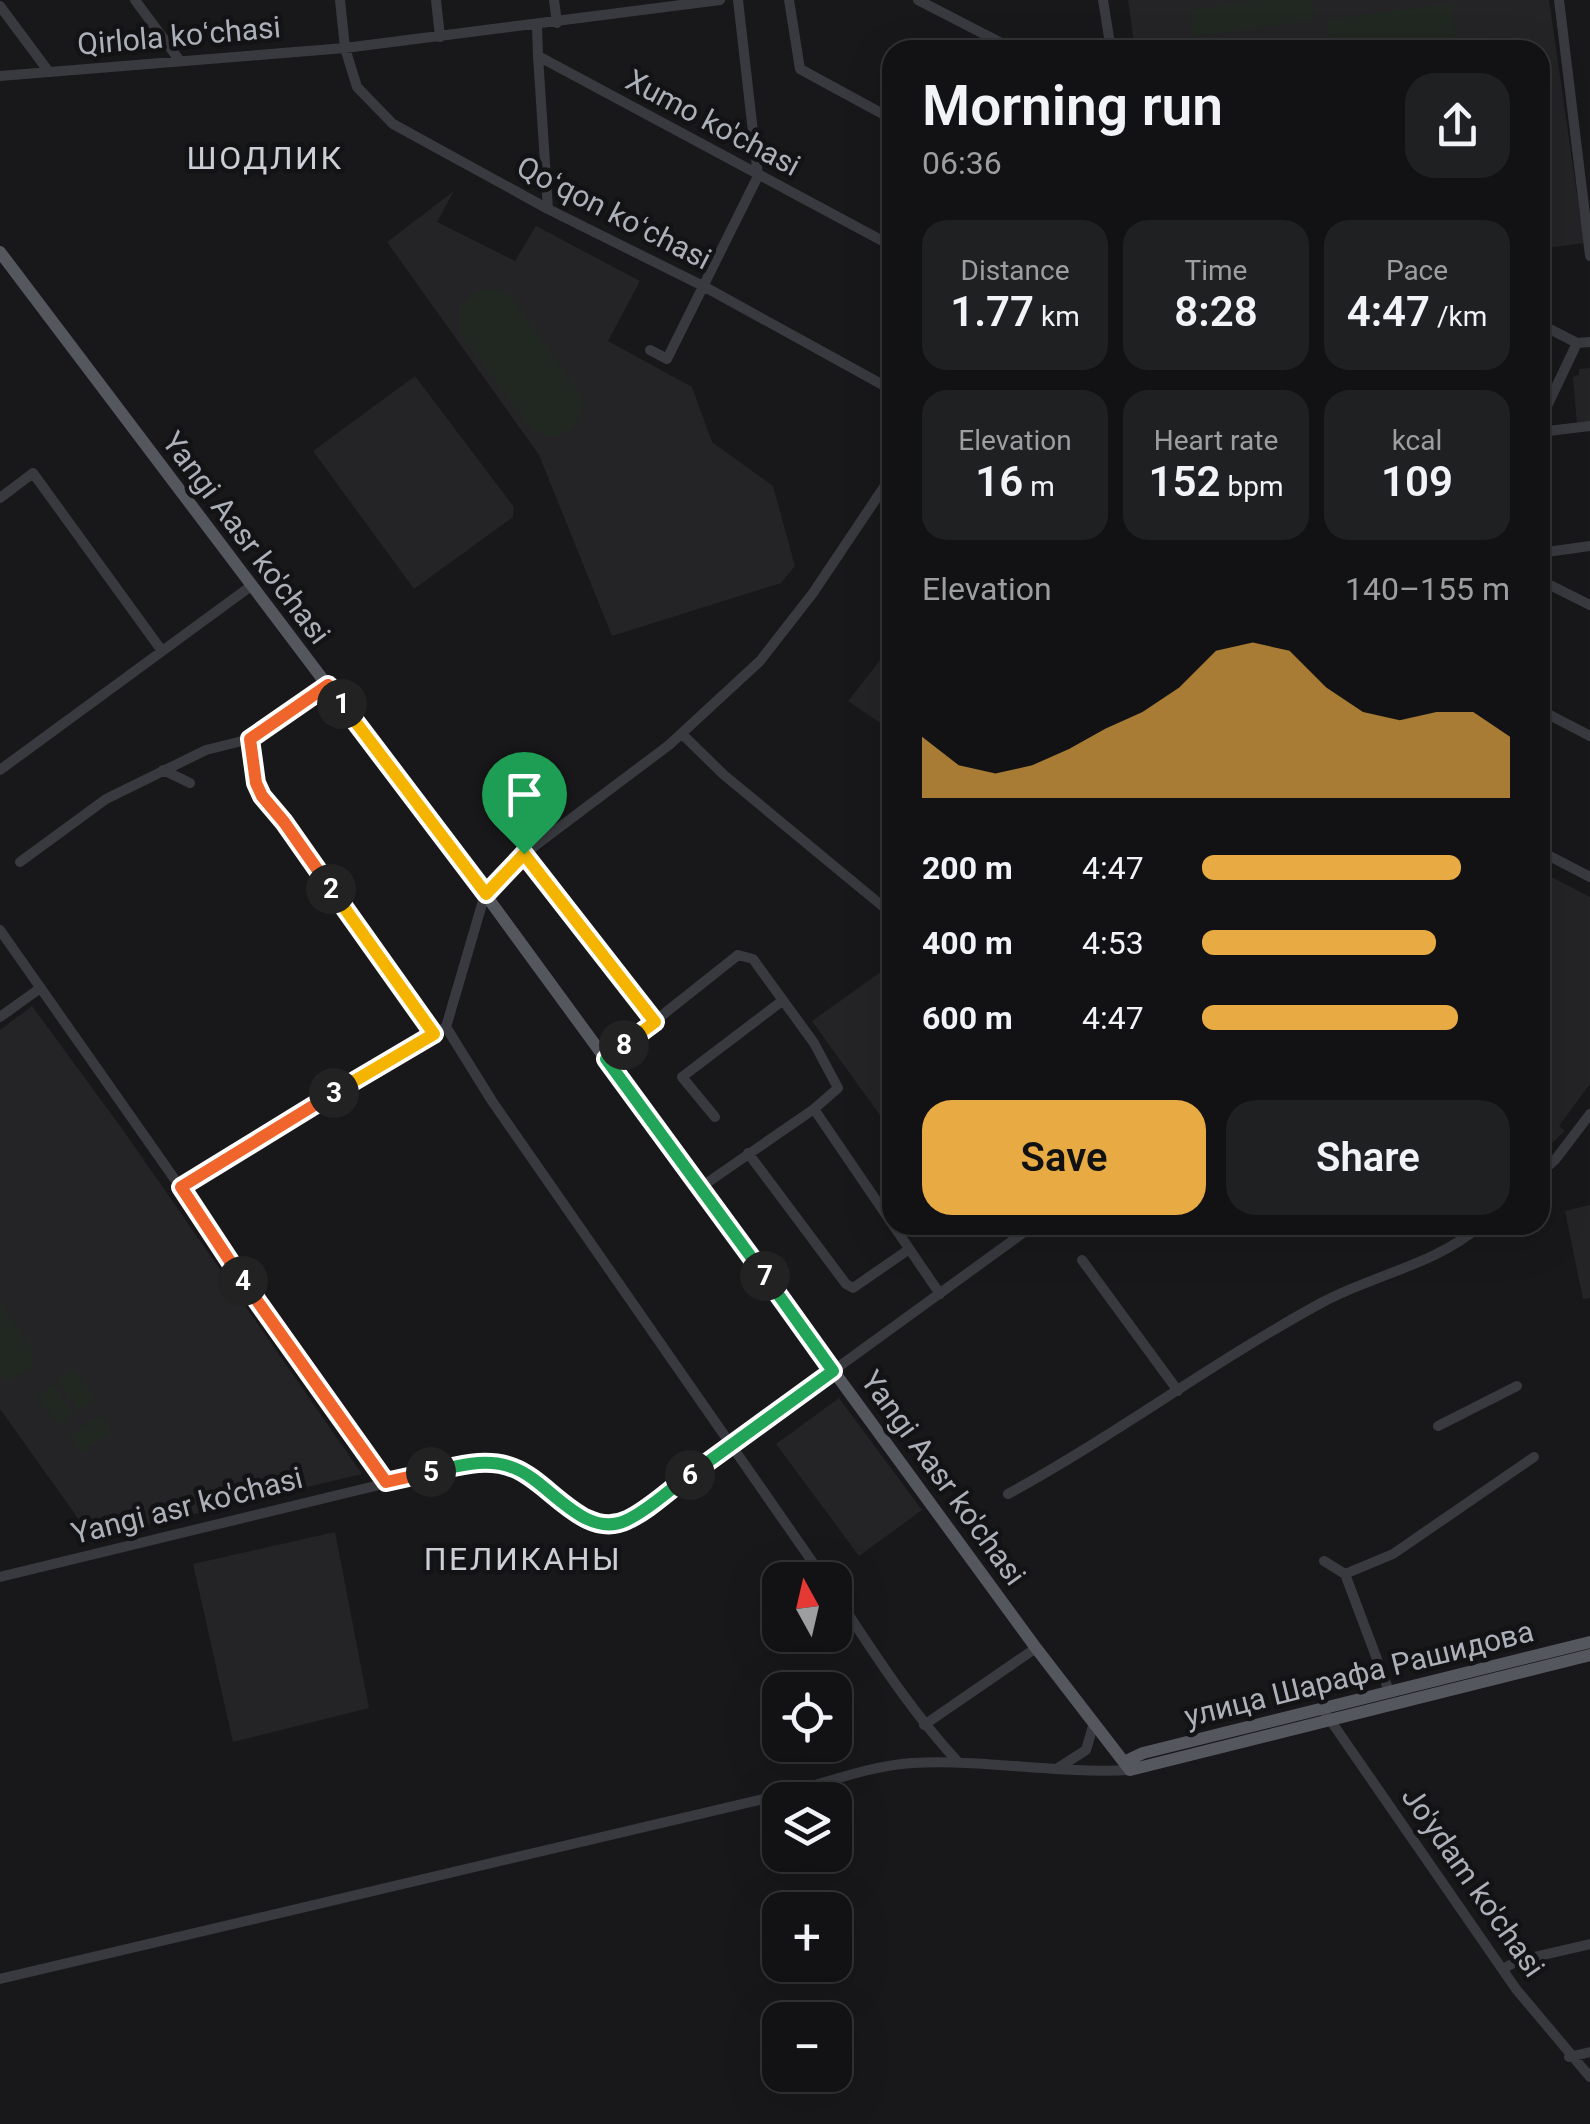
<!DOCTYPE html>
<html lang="en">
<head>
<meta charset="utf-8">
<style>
	body { margin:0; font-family:Roboto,sans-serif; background:#1f2022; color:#f1f3f6; height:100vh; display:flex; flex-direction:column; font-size:38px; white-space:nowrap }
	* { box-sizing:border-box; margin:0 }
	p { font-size:32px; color:#9c9ea0 }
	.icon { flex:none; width:55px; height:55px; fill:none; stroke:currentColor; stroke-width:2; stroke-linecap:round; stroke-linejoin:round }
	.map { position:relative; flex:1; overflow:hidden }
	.drawer { position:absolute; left:882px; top:40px; width:668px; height:1195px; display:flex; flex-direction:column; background:#121214; border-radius:30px; box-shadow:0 10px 40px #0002,0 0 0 2px #313234 }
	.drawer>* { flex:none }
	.needle { width:65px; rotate:352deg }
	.buttons { position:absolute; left:762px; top:1562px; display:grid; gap:20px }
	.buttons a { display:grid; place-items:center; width:90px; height:90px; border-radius:20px; background:#121214; box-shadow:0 10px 40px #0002,0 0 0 2px #313234; font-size:50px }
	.pin { position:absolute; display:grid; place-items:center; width:85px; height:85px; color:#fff; margin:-102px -42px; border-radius:50% 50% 50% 0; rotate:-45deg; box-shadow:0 0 10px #0007 }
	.pin .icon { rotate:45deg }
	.km { position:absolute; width:50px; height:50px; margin:-25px; border-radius:50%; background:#222; color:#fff; font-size:28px; line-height:50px; text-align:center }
	.round { display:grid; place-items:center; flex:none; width:105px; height:105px; border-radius:30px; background:#1f2022 }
	.overview { display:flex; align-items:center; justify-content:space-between; height:170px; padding:0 40px }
	h1 { font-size:55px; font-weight:600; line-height:75px }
	.metrics { display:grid; grid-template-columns:repeat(3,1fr); gap:15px; height:170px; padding:10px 40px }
	.metrics div { display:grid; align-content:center; border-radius:25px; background:#1f2022; text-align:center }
	.metrics b { font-size:42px; font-weight:600 }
	.metrics small { font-size:28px; font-weight:400 }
	.metrics p { font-size:28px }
	.chart { height:280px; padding:20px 40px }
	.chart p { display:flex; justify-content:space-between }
	.chart svg { width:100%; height:180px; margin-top:10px; fill:#e8aa42; opacity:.7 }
	.action { display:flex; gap:20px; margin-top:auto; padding:20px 40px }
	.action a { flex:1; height:115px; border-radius:30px; background:#e8aa42; color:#111; font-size:40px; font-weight:600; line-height:115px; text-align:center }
	.action a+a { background:#1f2022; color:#f1f3f6 }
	ul { padding:0 40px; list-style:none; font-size:32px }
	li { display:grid; grid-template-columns:160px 120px 1fr; align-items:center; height:75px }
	li i { height:25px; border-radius:12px; background:#e8aa42 }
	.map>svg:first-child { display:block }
</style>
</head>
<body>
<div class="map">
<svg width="1590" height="2124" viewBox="0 0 1590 2124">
	<rect width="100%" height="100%" fill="#18181a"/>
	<!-- built -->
	<path fill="#242427" d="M1128 0H1549L1584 243 1540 249V50H1135Z
		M454 191 437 222 515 261 536 226 640 281 608 341 692 387 712 442 773 486 795 566 781 583 612 636 539 455 387 242Z
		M1590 368V423L1577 424 1573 377 1579 375V369Z
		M415 376 514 507 513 517 414 589 313 451Z
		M892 645V731L848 701Z
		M1540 871 1590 897V1084L1559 1126 1565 1131 1540 1154Z
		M892 964V1132L812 1021Z
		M32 1006 123 1130 362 1474 92 1538 0 1409V1030Z
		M1590 1205V1298L1583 1299 1565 1211Z
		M839 1398 922 1510 859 1556 776 1444Z
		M335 1532 369 1708 233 1742 193 1564Z"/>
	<!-- green -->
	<path fill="#202821" d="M1260 0H1312L1315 20 1193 37 1189 10Z
		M1452 3 1457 40 1382 50H1332L1327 20Z
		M491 289 507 293 513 299 583 398C584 430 557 447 531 429L461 335C453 310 465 292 491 289Z
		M0 1302 34 1351 32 1367 8 1381 0 1376Z
		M74 1369 95 1399 79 1411 58 1381Z
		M53 1384 74 1414 58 1425 36 1396Z
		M101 1415 112 1432 81 1453 69 1435Z"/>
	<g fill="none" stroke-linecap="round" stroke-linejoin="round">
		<!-- minor -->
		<path stroke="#393a3f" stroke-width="10" d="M135 0 180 61
			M340 0 345 48 357 87 393 124 548 209 705 287 892 390
			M436 0 440 37
			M554 0 557 23
			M789 0 800 69 892 119
			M918 0 1015 50
			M1103 0 1111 50
			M1559 0 1590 256
			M0 6 49 72
			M537 25 538 56 892 246
			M538 56 548 209
			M0 76 345 48 720 0
			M1540 324 1577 343 1590 342
			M650 350 667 359 758 176 738 0
			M1540 421 1577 343
			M1540 432 1590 426
			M0 498 33 473 162 651
			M1540 553 1590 546
			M1540 580 1590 605
			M1540 710 1590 736
			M682 734 724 775 892 914
			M250 739C254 782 256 790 284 822L434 1034
			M0 770 251 586
			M163 770 190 783
			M1540 851 1590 877
			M524 854 655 1021 738 955 753 959 814 1043 838 1088 814 1109 940 1294
			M20 862 106 799 206 750 250 739 327 685
			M0 930 387 1482
			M0 1017 39 989
			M446 1027 492 1101 825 1580
			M605 1059 655 1021
			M715 1117 682 1077 782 1001
			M748 1153 846 1284 853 1288 908 1250
			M1540 1173 1555 1160 1590 1114
			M181 1187 446 1027 485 894 524 854 669 745 760 661 813 593 892 475
			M701 1187 814 1109
			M1082 1260 1178 1391
			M1438 1426 1517 1386
			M1008 1494C1116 1435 1214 1361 1323 1302 1373 1275 1437 1264 1481 1225
			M1324 1561 1345 1574 1393 1554 1534 1457
			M1345 1574 1389 1691
			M0 1577 478 1461C497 1463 515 1465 531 1476 566 1500 577 1527 626 1521L1034 1225
			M835 1594C874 1653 910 1710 958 1762
			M1326 1714 1516 1989 1590 2077
			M924 1725 1036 1648
			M1058 1768 1086 1750 1093 1726
			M1503 1969 1517 1961 1590 1944
			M0 1979 776 1796C820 1785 867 1766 912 1763 985 1759 1057 1774 1130 1770
			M1569 2057 1590 2052"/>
		<!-- major -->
		<path stroke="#55575e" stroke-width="12" d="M0 252 485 894 1036 1648 1130 1770 1590 1655
			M1124 1762 1143 1753 1590 1642"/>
	</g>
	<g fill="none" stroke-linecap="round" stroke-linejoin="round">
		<defs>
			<path id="split-1" d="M342 704 486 894 524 854"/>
			<path id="split-2" d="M331 889 284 822 262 796 256 783 250 739 328 685 342 704"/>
			<path id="split-3" d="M331 889 434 1034 334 1093"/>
			<path id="split-4" d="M243 1281 181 1187 334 1093"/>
			<path id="split-5" d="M243 1281 386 1482 431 1472"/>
			<path id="split-6" d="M431 1472C459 1466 486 1457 514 1468 549 1481 584 1541 627 1520 649 1510 670 1489 690 1475"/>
			<path id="split-7" d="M690 1475 833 1371 765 1276"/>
			<path id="split-8" d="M624 1045 606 1059 765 1276"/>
			<path id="split-9" d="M524 854 655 1022 624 1045"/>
		</defs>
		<!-- split-1 casing -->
		<use href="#split-1" stroke="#fff" stroke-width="20"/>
		<!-- split-2 casing -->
		<use href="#split-2" stroke="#fff" stroke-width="20"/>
		<!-- split-3 casing -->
		<use href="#split-3" stroke="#fff" stroke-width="20"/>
		<!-- split-4 casing -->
		<use href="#split-4" stroke="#fff" stroke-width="20"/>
		<!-- split-5 casing -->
		<use href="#split-5" stroke="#fff" stroke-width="20"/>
		<!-- split-6 casing -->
		<use href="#split-6" stroke="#fff" stroke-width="20"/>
		<!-- split-7 casing -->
		<use href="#split-7" stroke="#fff" stroke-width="20"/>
		<!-- split-8 casing -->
		<use href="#split-8" stroke="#fff" stroke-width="20"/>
		<!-- split-9 casing -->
		<use href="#split-9" stroke="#fff" stroke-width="20"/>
		<!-- split-1 -->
		<use href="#split-1" stroke="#f5b400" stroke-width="12"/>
		<!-- split-2 -->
		<use href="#split-2" stroke="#f0652b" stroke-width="12"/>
		<!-- split-3 -->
		<use href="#split-3" stroke="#f5b400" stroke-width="12"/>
		<!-- split-4 -->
		<use href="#split-4" stroke="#f0652b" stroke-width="12"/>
		<!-- split-5 -->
		<use href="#split-5" stroke="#f0652b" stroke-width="12"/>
		<!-- split-6 -->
		<use href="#split-6" stroke="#22a559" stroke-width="12"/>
		<!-- split-7 -->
		<use href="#split-7" stroke="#22a559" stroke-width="12"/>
		<!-- split-8 -->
		<use href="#split-8" stroke="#22a559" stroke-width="12"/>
		<!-- split-9 -->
		<use href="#split-9" stroke="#f5b400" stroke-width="12"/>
	</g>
	<g text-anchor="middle" stroke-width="9" stroke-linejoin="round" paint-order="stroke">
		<!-- street labels -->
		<g font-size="30" fill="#abb0b9" stroke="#131315">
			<text transform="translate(179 36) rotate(-5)" y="10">Qirlola koʻchasi</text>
			<text transform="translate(713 123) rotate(28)" y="10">Xumo ko'chasi</text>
			<text transform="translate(614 213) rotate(27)" y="10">Qoʻqon koʻchasi</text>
			<text transform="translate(246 538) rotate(53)" y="10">Yangi Aasr ko'chasi</text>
			<text transform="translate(943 1478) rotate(54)" y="10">Yangi Aasr ko'chasi</text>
			<text transform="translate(187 1506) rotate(-14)" y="10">Yangi asr ko'chasi</text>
			<text transform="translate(1359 1674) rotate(-14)" y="10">улица Шарафа Рашидова</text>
			<text transform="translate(1473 1882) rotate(55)" y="10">Jo'ydam ko'chasi</text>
		</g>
		<!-- neighbourhood labels -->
		<g font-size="32" letter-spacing="2.5" fill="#cccfd5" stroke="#131315">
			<text x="265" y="169">ШОДЛИК</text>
			<text x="523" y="1570">ПЕЛИКАНЫ</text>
		</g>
	</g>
</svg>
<div class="buttons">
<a><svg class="needle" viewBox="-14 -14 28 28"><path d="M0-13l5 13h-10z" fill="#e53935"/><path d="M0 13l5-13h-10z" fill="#9c9ea0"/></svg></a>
<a><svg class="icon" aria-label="locate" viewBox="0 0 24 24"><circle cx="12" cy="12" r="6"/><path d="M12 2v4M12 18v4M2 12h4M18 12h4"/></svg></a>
<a><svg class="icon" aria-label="layers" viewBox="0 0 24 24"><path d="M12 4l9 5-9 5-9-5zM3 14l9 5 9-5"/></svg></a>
<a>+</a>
<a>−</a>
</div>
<div class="pin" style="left:524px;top:854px;background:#1e9e55"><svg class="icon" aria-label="arrive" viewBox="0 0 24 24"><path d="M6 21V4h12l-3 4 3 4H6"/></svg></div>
<b class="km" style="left:342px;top:704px">1</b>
<b class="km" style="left:331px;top:889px">2</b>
<b class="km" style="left:334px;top:1093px">3</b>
<b class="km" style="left:243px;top:1281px">4</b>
<b class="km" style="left:431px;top:1472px">5</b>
<b class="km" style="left:690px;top:1475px">6</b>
<b class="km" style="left:765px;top:1276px">7</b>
<b class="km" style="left:624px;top:1045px">8</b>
<section class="drawer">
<div class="overview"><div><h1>Morning run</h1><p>06:36</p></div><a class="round"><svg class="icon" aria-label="share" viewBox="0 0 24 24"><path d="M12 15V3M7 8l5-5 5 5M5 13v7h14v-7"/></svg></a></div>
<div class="metrics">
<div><p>Distance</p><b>1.77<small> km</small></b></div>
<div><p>Time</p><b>8:28</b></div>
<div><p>Pace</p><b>4:47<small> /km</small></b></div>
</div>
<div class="metrics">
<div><p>Elevation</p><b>16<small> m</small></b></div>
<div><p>Heart rate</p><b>152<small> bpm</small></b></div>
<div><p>kcal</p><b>109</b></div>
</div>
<div class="chart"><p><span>Elevation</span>140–155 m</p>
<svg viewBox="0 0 160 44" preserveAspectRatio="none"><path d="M0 44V29L10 36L20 38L30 36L40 32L50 27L60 23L70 17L80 8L90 6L100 8L110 17L120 23L130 25L140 23L150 23L160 29V44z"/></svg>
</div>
<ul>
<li><b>200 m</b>4:47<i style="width:84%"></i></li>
<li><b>400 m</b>4:53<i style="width:76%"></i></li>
<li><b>600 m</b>4:47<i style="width:83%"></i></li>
</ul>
<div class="action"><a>Save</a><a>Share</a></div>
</section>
</div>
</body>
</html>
